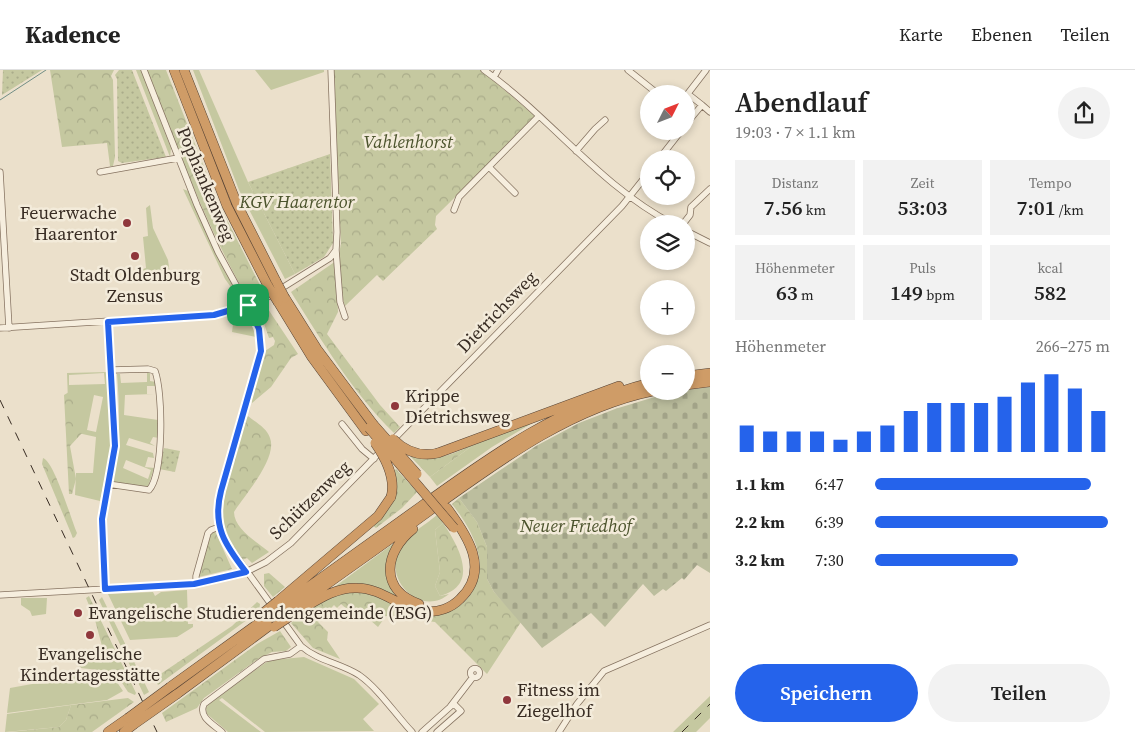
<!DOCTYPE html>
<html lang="de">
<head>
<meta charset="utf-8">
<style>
	body { margin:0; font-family:"Source Serif 4",serif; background:#f2f2f2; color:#222; height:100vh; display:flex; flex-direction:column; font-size:19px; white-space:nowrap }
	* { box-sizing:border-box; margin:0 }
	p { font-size:16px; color:#767676 }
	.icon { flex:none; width:28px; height:28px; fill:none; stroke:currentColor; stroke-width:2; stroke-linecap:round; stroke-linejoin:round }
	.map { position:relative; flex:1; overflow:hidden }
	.panel { display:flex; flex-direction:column; background:#fff; width:425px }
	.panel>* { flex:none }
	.needle { width:32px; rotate:48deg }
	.controls { position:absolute; left:640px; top:15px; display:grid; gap:10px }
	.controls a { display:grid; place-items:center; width:55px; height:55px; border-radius:50%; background:#fff; box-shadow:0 2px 8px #0003; font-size:25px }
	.pin { position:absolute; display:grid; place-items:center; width:42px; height:42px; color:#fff; margin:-21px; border-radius:10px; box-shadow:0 2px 8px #0006 }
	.round { display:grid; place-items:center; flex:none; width:52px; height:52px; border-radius:26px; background:#f2f2f2 }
	.headline { display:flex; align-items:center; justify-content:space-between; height:85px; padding:0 25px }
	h1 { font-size:28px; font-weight:600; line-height:38px }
	.figures { display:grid; grid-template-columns:repeat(3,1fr); gap:8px; height:85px; padding:5px 25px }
	.figures div { display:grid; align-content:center; border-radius:0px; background:#f2f2f2; text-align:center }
	.figures b { font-size:21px; font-weight:600 }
	.figures small { font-size:14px; font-weight:400 }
	.figures p { font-size:14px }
	.chart { height:140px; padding:10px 25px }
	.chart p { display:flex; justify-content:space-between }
	.chart svg { width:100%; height:90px; margin-top:5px; stroke:#2563eb; stroke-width:6 }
	.button { display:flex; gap:10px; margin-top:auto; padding:10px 25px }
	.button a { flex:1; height:58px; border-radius:30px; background:#2563eb; color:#fff; font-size:20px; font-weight:600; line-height:58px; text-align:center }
	.button a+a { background:#f2f2f2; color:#222 }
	ul { padding:0 25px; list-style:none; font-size:16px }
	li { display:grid; grid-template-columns:80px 60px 1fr; align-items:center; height:38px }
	li i { height:12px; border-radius:6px; background:#2563eb }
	header { display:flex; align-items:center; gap:30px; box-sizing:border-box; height:70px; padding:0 25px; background:#fff; border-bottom:1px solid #e0e0e0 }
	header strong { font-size:24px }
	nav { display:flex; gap:28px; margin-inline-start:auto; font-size:18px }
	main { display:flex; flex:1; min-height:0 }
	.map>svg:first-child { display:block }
</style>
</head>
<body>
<header>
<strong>Kadence</strong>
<nav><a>Karte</a><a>Ebenen</a><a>Teilen</a></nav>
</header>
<main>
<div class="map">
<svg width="710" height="662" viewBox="0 0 710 662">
	<defs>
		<pattern id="forest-crowns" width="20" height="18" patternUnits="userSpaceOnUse" patternTransform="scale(1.25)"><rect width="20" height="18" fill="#c5c8a0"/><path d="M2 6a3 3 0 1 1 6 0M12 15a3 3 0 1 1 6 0" fill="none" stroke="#aaac8a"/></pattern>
		<pattern id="cemetery-stones" width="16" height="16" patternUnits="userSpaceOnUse" patternTransform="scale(1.25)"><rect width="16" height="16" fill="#bcbe9e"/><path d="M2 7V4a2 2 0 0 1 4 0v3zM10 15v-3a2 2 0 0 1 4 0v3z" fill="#a2a388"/></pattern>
		<pattern id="garden-dots" width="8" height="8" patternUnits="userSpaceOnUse" patternTransform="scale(1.25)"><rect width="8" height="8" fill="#c5c8a0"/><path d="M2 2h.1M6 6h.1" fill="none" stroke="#aaac8a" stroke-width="1.8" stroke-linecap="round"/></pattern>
	</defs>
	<rect width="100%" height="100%" fill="#ebe0cb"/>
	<!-- green -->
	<path fill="#c5c8a0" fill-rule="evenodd" d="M136 0H141L171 78 170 87Z
		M193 0H199L248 112 295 204 285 209 239 120Z
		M255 0H324V2L271 20Z
		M183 119 188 121 238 227 225 209Z
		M150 135 153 158 168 190 170 204 162 213H160L159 209 145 208 143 199 146 198 143 167 148 166 146 138Z
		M241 245 252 256 256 267 232 262 234 246Z
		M108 302 112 372 100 431 75 425 76 403H93L96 367 69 361 67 303ZM104 303 105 314 69 315V305ZM94 325 103 327 96 362 87 360Z
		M147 303H150V311L156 312 157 316H147V324H154L125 325 124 345 158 350 159 368 153 367 150 373 155 376 129 368 126 375 153 383 154 388 148 387 145 397 154 398 148 417 116 413 113 410C120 373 120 341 117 304H120L121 313 147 312ZM126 390 151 400 148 409 123 398Z
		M541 348 492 377 437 416 430 407 476 373Z
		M437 445 443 453 435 460 440 502 435 516 440 526 449 524C422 547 385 512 398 482 405 466 424 456 437 445Z
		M394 473 389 484 387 496 408 532 333 519V518Z
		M187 520 188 554H193V557L177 567 130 570 108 524 153 522 155 526 161 522Z
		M102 527 149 622 144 625 99 530Z
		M21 528H47L46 544 32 546 30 541 21 535Z
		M304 587 354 609 379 634 363 649 374 661 265 662 222 628 219 630 261 662H228L207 644 206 638 209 634 265 593 272 590Z
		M110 602 123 621 107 630 7 643 10 618 32 614 53 613 56 605 77 603 98 611Z
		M710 626V648L696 662H673Z
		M71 635 66 650 59 657 5 662 7 644Z"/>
	<!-- forest -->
	<path fill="url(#forest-crowns)" d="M50 0H114L111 6 113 10 115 87 113 96H110L107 73 62 77Z
		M147 0H166L217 130 264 223 256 225 244 222C204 151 177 76 147 0Z
		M333 0H481L536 47 436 146 435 155 437 159 383 211 377 205 345 236C339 217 336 193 341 174Z
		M336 191 338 242 327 264 380 335 400 357 394 363C352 322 322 271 291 222Z
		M268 239 298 284 291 288 271 317 252 333 251 328 265 281 274 275 275 271 273 267 269 268 260 242Z
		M69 322H75L82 329 81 332 72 339 82 363 70 376 76 409 72 424H69L64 325Z
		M248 346C255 352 267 358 270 368 278 388 244 426 234 442 234 459 257 472 269 482L252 493 247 488 242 490C233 477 223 464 222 448 221 435 241 353 248 346Z
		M476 373 430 407 410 386C431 394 457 383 476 373Z
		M43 388C54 391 71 449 77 463L75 467 73 468 42 394Z
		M396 399 417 422 402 438 376 458 372 455C393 437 400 430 394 401Z
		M459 428 477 452 487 477V509L494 522 521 552 487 604 435 552 386 546 378 557 370 550 366 551 351 537 348 540 341 534 337 538 334 535 318 552 328 562 327 570 340 589 313 578 291 553C308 540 329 525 352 522 387 517 413 559 450 541 462 536 471 527 476 514 488 486 469 456 452 434Z
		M443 453C458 475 481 515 440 526L435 516 440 502 435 460Z
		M215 461 232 499 199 507 210 464Z
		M269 503 285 517 273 527 264 516V504Z
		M89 526 136 623 135 625 128 622 115 602 81 598 74 590C81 579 90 581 101 579L102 576 95 550 86 528Z
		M257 532 260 534 259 541 158 615 156 611 159 605 232 556Z
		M280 561 291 577 286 581 272 582 258 589 204 628 197 638 166 652 162 643 257 574Z
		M128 628 134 632 92 662H9L59 657 66 650 71 635Z"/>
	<!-- cemetery -->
	<path fill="url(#cemetery-stones)" d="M710 317V503L697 495 684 510 682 508 666 521 663 519 654 526 643 514 605 557 591 543 542 578 494 522 487 509V477L477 452 459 428 536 376 579 353 615 339 671 322Z"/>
	<!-- garden -->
	<path fill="url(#garden-dots)" d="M3 0H42L2 25Z
		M119 0H132L166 87 122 93 118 91 117 9 115 5Z
		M330 84 333 173 324 187 295 204 248 112Z
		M164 378 180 381 175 402 159 399Z"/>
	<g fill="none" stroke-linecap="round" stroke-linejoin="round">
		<!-- stream -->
		<path stroke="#728e86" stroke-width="1" d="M0 30 46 0"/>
		<defs>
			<path id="minor" d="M144 0 197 135 218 182 258 255 261 270 260 286 219 429 218 451 223 468 301 576C318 591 340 593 359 605 379 619 395 644 412 662
				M484 0C550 47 600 116 673 154
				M628 0 658 24
				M494 7 498 0
				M686 26 706 0
				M702 35 710 42
				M686 54 702 35 688 24
				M576 81 595 59 605 50
				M659 89 681 61
				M489 97 515 123
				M0 102 9 258
				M100 102 178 88
				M454 140 459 127 539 46
				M683 154 690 145 691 137 710 119
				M686 161 710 173
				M336 180 340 232 345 247
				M0 258 219 244 266 228 330 188 336 180 337 162 331 0
				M342 354 362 379 374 389
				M392 371 622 136 649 102
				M108 414 149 420C164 404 163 322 155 301L148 299 112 300
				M196 514V506L208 463 211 460 219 457
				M105 519 102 449 115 375 108 252
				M0 525 194 514 246 502 266 492 291 473 381 381
				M470.5 603a4.5 4.5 0 1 1 9 0a4.5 4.5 0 1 1-9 0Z
				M222 662C213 654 198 647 204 634L264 589 290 584 301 576
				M422 662 450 637 473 607
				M437 662 461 641 453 633
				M559 662 577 634 604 601 710 555"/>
			<path id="highway" d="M174 0 227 136 268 216
				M184 0 237 134 276 211
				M285 228 317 279 373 354
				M278 232 311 286 366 361
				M686 306 710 303
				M686 315 710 312
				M438 383 619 316
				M413 459C384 482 379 520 419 534
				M278 531 378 446 391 427
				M282 536C328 503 374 470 420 437 492 385 562 335 649 313
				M297 542C316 531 335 517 357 518 382 518 401 539 425 541 438 543 451 538 460 529 491 500 467 465 447 438
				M287 543C335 508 384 474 432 439 499 391 570 338 653 321
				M170 617 267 547
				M177 624 272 554
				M108 662 128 648
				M124 662 133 655"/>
		</defs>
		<!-- minor casing -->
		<use href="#minor" stroke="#867361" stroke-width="7"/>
		<!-- highway casing -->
		<use href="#highway" stroke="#554234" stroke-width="10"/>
		<!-- minor -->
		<use href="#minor" stroke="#f6eede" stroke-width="5.5"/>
		<!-- highway -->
		<use href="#highway" stroke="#cf9c67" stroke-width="9"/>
		<!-- rail -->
		<path stroke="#382c23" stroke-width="1" stroke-dasharray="9 9" stroke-linecap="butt" d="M0 330 157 662
			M682 662 710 634"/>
		<defs>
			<path id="highway-bridge" d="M276 211 285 228
				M268 216 278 232
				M373 354 417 404
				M369 358 454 458
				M393 369C406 382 421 387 438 383
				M375 373C386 389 396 408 391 427
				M263 543 278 531
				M274 557 289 547
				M128 648 170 617
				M133 655 177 624"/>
		</defs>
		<!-- highway-bridge casing -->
		<use href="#highway-bridge" stroke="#554234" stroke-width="10" stroke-linecap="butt"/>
		<!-- highway-bridge -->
		<use href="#highway-bridge" stroke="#cf9c67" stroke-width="9"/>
	</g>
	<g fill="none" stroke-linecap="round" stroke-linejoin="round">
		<defs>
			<path id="route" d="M248 235 259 259 261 281 221 421C212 456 225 475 246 502L194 514 105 519 102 449 115 376 108 252 214 245Z"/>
		</defs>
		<!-- route casing -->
		<use href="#route" stroke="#fff" stroke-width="10"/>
		<!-- route -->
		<use href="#route" stroke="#2563eb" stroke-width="6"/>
	</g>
	<!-- markers -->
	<g fill="#8f373c" stroke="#f3ebda" stroke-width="2">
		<circle cx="127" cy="153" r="5"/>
		<circle cx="135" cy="186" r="5"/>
		<circle cx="395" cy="336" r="5"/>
		<circle cx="78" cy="543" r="5"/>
		<circle cx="90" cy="565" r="5"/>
		<circle cx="507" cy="630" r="5"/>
	</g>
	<g text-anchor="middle" stroke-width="5" stroke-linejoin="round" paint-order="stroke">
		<!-- park labels -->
		<g font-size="18" font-style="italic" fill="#4b532c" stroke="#f3ebda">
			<text x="408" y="78">Vahlenhorst</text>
			<text x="297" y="138">KGV Haarentor</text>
			<text x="576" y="462">Neuer Friedhof</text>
		</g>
		<!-- street labels -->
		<g font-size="18" fill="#382c23" stroke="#f3ebda">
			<text transform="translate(206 114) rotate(67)" y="6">Pophankenweg</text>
			<text transform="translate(497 242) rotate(-46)" y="6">Dietrichsweg</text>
			<text transform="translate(310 430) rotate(-44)" y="6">Schützenweg</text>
		</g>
		<!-- poi labels -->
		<g font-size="18" fill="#382c23" stroke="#f3ebda" text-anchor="start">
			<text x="117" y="149" text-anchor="end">Feuerwache<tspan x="117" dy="21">Haarentor</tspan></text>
			<text x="135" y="211" text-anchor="middle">Stadt Oldenburg<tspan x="135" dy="21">Zensus</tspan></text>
			<text x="405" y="332">Krippe<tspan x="405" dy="21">Dietrichsweg</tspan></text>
			<text x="88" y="549">Evangelische Studierendengemeinde (ESG)</text>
			<text x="90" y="590" text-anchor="middle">Evangelische<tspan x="90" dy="21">Kindertagesstätte</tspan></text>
			<text x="517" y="626">Fitness im<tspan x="517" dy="21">Ziegelhof</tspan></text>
		</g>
	</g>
</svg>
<div class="controls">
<a><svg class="needle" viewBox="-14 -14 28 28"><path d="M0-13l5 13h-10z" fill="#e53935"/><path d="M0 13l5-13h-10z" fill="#767676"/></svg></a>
<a><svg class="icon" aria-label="locate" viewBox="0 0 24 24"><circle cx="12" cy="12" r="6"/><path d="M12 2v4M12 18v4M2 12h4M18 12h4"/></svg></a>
<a><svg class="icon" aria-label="layers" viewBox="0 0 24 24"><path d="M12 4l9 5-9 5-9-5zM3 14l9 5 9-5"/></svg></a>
<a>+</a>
<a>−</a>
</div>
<div class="pin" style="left:248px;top:235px;background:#1e9e55"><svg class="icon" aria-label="arrive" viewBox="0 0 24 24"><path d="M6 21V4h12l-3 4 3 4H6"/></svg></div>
</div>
<section class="panel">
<div class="headline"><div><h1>Abendlauf</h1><p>19:03 · 7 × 1.1 km</p></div><a class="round"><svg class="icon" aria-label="share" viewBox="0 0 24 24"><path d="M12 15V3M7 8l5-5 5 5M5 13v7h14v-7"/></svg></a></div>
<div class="figures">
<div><p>Distanz</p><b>7.56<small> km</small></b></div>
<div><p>Zeit</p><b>53:03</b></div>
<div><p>Tempo</p><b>7:01<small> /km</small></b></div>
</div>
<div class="figures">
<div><p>Höhenmeter</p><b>63<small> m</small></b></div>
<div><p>Puls</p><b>149<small> bpm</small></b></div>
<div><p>kcal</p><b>582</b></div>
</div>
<div class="chart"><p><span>Höhenmeter</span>266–275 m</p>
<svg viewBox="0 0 160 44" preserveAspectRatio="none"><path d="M5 44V31M15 44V34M25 44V34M35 44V34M45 44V38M55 44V34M65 44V31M75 44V24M85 44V20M95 44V20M105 44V20M115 44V17M125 44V10M135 44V6M145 44V13M155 44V24"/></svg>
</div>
<ul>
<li><b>1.1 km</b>6:47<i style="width:92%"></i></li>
<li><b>2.2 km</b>6:39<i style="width:99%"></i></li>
<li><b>3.2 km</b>7:30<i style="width:61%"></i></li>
</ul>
<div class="button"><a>Speichern</a><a>Teilen</a></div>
</section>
</main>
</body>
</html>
